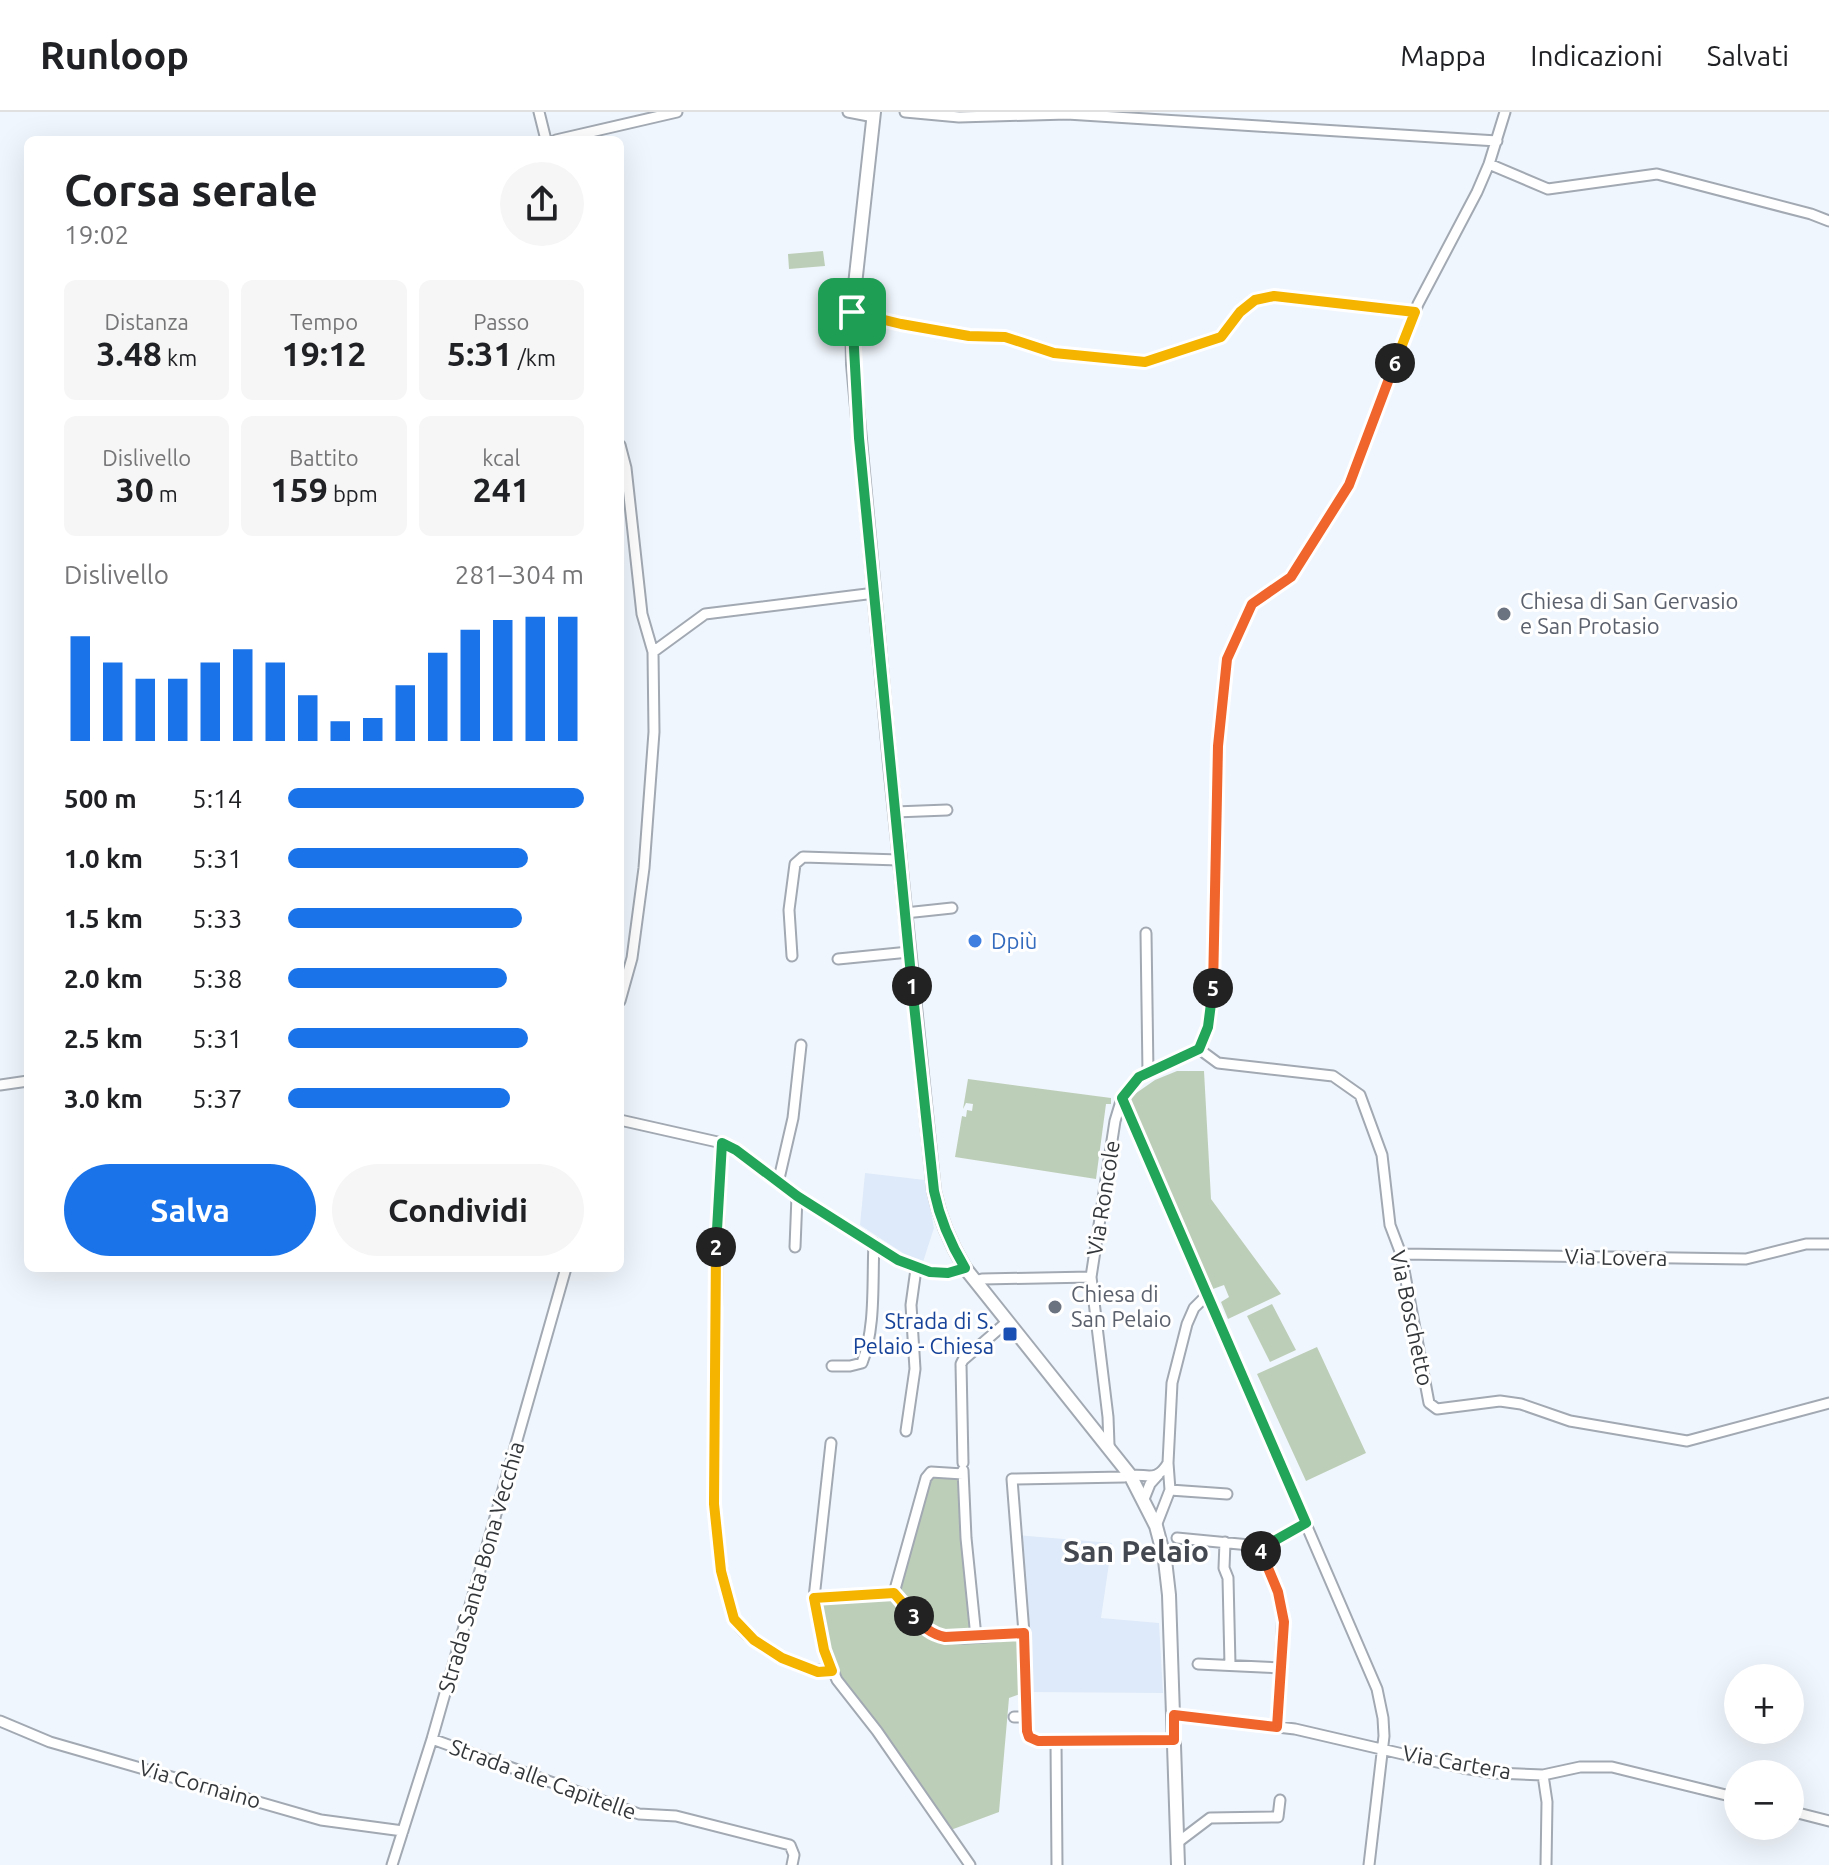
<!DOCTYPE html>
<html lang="it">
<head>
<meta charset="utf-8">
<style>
	body { margin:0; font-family:Ubuntu,sans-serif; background:#f6f6f6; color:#202124; height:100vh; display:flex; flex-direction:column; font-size:30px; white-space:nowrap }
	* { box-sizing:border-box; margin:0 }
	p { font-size:26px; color:#757577 }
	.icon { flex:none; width:44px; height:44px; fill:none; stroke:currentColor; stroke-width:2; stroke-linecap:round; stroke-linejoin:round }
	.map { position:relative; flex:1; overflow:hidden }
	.details { position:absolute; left:24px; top:24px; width:600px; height:1136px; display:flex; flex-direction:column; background:#fff; border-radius:12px; box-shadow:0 8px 32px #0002 }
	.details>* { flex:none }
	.controls { position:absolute; left:1724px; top:1552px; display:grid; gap:16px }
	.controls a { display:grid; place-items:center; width:80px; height:80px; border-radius:50%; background:#fff; box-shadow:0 8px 32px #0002; font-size:40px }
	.pin { position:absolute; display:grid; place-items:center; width:68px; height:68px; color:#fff; margin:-34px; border-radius:16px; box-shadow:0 4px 12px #0006 }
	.km { position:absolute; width:40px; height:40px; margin:-20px; border-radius:50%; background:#222; color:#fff; font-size:22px; line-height:40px; text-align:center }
	.round { display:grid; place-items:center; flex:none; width:84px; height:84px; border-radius:42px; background:#f6f6f6 }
	.summary { display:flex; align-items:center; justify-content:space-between; height:136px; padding:0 40px }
	h1 { font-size:44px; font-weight:600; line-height:60px }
	.metrics { display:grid; grid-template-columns:repeat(3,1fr); gap:12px; height:136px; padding:8px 40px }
	.metrics div { display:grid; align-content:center; border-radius:12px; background:#f6f6f6; text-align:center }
	.metrics b { font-size:34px; font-weight:600 }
	.metrics small { font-size:22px; font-weight:400 }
	.metrics p { font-size:22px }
	.chart { height:224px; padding:16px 40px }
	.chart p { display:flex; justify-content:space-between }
	.chart svg { width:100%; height:144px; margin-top:8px; stroke:#1a73e8; stroke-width:6 }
	.primary-button { display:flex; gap:16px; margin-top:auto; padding:16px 40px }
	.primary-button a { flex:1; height:92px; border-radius:48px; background:#1a73e8; color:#fff; font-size:32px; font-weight:600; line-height:92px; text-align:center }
	.primary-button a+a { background:#f6f6f6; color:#202124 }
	ul { padding:0 40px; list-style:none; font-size:26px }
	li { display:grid; grid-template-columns:128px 96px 1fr; align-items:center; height:60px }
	li i { height:20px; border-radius:10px; background:#1a73e8 }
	header { display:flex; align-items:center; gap:48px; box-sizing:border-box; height:112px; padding:0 40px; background:#fff; border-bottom:2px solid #e0e0e0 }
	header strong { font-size:38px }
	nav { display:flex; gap:44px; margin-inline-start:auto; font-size:28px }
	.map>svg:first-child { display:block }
</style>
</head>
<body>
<header>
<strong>Runloop</strong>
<nav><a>Mappa</a><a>Indicazioni</a><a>Salvati</a></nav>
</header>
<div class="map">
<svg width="1829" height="1753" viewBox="0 0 1829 1753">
	<rect width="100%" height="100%" fill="#f0f6fd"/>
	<!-- built -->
	<path fill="#deeaf9" d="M865 1061 925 1068 934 1116 923 1150 906 1143 860 1113Z
		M1016 1423 1112 1431 1101 1506 1159 1511 1163 1581 1025 1580Z"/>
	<!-- green -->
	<path fill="#bdceb8" d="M823 139 825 154 789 157 788 142Z
		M1177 959H1204L1211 1087 1281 1182 1228 1207 1221 1190 1229 1185 1224 1173 1213 1177 1130 991 1129 986 1155 968Z
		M968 967 1111 986V992H1106L1096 1067 955 1045 962 1004 966 1005 967 998 972 999 973 992 966 991 963 997Z
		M1272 1192 1296 1238 1270 1250 1247 1204Z
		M1317 1235 1366 1341 1306 1369 1257 1262Z
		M931 1360 963 1362 976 1523 1024 1521 1025 1580 1009 1586 999 1700 948 1719 837 1568 814 1486 894 1481Z"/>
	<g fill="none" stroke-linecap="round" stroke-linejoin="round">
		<defs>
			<path id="minor" d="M539 0 546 28
				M848 0 874 5
				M905 0 959 5 1067 2 1497 29
				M556 28 677 0
				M1489 52 1548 77 1657 62 1811 102 1829 109
				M852 200 901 212 969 224 1005 225 1054 241 1145 250 1221 225 1240 200 1255 188 1274 184 1415 200
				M620 333 626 356 642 502 653 540 654 620 644 756 632 846 620 889
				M653 540 705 502 875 481
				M895 700 947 698
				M905 801 952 796
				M1146 821 1148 961
				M792 844 789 798 795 752 803 745 899 748
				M838 847 909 840
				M1199 937 1218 951 1333 964 1360 983 1382 1043 1390 1113 1401 1142 1429 1291 1437 1297 1500 1289 1521 1292 1570 1309 1687 1329 1829 1291
				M0 973 28 969
				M1122 986 1377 1577 1383 1606 1384 1624 1369 1753
				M620 1008 722 1031 736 1038 797 1084 898 1148 930 1160 948 1161 965 1156
				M722 1031C717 1120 716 1208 715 1297 714 1360 711 1423 728 1484 730 1491 731 1501 734 1507 750 1534 802 1561 832 1559
				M778 1071 793 1006 801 933
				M795 1135 797 1084
				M1401 1142 1746 1147 1806 1132H1829
				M974 1169 982 1167 1091 1165
				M832 1254H850L862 1251C876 1215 872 1170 874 1131
				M906 1319 915 1257 911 1193 916 1157
				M831 1331 814 1486 824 1538 837 1568 877 1619 970 1753
				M1109 1333 1108 1305 1091 1165 1115 1009 1122 986 1139 965 1199 937 1208 915 1214 866 1218 634 1227 547 1252 492 1291 465 1349 373 1418 192 1477 80 1489 52 1505 0
				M963 1351 961 1252 963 1248 1007 1210
				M963 1358 966 1426 976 1525
				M1170 1378 1227 1382
				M1144 1387 1150 1372 1159 1362
				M1156 1414 1170 1378 1168 1351 1172 1271 1187 1212 1194 1196 1207 1183
				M1177 1426 1260 1434H1265L1306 1411
				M1225 1430 1224 1456 1228 1466 1230 1553
				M1260 1434 1278 1480 1283 1500 1277 1615
				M894 1481 926 1366 931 1360 963 1362
				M814 1486 894 1481C903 1492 912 1507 923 1516 945 1534 997 1523 1024 1521
				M1198 1552 1282 1556
				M1174 1603 1295 1617 1463 1656 1495 1661 1543 1663 1580 1655H1612L1738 1686
				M1014 1605H1026L1029 1625 1038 1629 1174 1628
				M1026 1605 1024 1521 1012 1367 1124 1365C1143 1358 1155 1374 1168 1351
				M0 1609 50 1630 321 1708 403 1719
				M432 1627 639 1702 676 1704 790 1733 794 1743 792 1753
				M1056 1630 1057 1753
				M1543 1663 1547 1690 1546 1753
				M1790 1699 1829 1709
				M1177 1731 1210 1706 1278 1705 1280 1688
				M392 1753 432 1627 566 1156"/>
			<path id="major" d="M874 0 852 200 853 252 890 652 934 1079C940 1108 950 1131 965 1156L1130 1363 1156 1414 1165 1448 1169 1483 1178 1753"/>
		</defs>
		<!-- minor casing -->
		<use href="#minor" stroke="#a2a9b2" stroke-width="13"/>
		<!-- major casing -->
		<use href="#major" stroke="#a2a9b2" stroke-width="16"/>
		<!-- minor -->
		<use href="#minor" stroke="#fff" stroke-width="9"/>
		<!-- major -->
		<use href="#major" stroke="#fff" stroke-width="12"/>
	</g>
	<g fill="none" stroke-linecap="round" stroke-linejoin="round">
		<defs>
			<path id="split-1" d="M852 200 859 326 912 874"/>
			<path id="split-2" d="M716 1135 722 1031 736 1038 797 1084 898 1148 930 1160 948 1161 965 1156C950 1131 940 1108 934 1079L912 874"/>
			<path id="split-3" d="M716 1135 714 1392 721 1459 734 1507 754 1528 782 1546 818 1560 832 1559 824 1538 814 1486 894 1481 914 1504"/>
			<path id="split-4" d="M914 1504C923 1515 931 1522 945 1525L1024 1521 1027 1619 1029 1625 1038 1629 1174 1628V1603L1277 1615 1284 1510 1278 1480 1261 1439"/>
			<path id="split-5" d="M1213 876 1208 915 1199 937 1139 965 1122 986 1306 1411 1265 1434H1260L1261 1439"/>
			<path id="split-6" d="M1213 876 1218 634 1227 547 1252 492 1291 465 1349 373 1395 251"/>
			<path id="split-7" d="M852 200 901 212 969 224 1005 225 1054 241 1145 250 1221 225 1240 200 1255 188 1274 184 1415 200 1395 251"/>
		</defs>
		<!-- split-1 casing -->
		<use href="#split-1" stroke="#fff" stroke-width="16"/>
		<!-- split-2 casing -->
		<use href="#split-2" stroke="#fff" stroke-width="16"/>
		<!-- split-3 casing -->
		<use href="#split-3" stroke="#fff" stroke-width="16"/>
		<!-- split-4 casing -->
		<use href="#split-4" stroke="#fff" stroke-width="16"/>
		<!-- split-5 casing -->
		<use href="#split-5" stroke="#fff" stroke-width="16"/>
		<!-- split-6 casing -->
		<use href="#split-6" stroke="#fff" stroke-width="16"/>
		<!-- split-7 casing -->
		<use href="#split-7" stroke="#fff" stroke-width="16"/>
		<!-- split-1 -->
		<use href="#split-1" stroke="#22a559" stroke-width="10"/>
		<!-- split-2 -->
		<use href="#split-2" stroke="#22a559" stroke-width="10"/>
		<!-- split-3 -->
		<use href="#split-3" stroke="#f5b400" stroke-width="10"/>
		<!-- split-4 -->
		<use href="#split-4" stroke="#f0652b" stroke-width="10"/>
		<!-- split-5 -->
		<use href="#split-5" stroke="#22a559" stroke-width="10"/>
		<!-- split-6 -->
		<use href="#split-6" stroke="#f0652b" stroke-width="10"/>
		<!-- split-7 -->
		<use href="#split-7" stroke="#f5b400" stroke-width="10"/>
	</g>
	<!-- markers -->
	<g fill="#6b7280" stroke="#fff" stroke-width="3">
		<circle cx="1504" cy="502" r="8"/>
		<circle cx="1055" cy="1195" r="8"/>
	</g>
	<circle fill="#3f7fe0" stroke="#fff" stroke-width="3" cx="975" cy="829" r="8"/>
	<rect fill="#1a4fb4" stroke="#fff" stroke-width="3" x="1002" y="1214" width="16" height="16" rx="4"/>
	<g text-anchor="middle" stroke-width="6" stroke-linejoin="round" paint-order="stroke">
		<!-- worship labels -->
		<g font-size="22" fill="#5b616d" stroke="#fff" text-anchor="start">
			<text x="1520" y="497">Chiesa di San Gervasio<tspan x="1520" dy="25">e San Protasio</tspan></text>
			<text x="1071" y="1190">Chiesa di<tspan x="1071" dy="25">San Pelaio</tspan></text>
		</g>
		<!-- shop labels -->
		<g font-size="22" fill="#366cbe" stroke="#fff" text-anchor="start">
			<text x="991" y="837">Dpiù</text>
		</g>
		<!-- street labels -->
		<g font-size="22" fill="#34373a" stroke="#fff">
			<text transform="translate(1103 1086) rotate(-81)" y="8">Via Roncole</text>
			<text transform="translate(1616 1145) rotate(1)" y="8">Via Lovera</text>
			<text transform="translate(1412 1206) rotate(78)" y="8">Via Boschetto</text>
			<text transform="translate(481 1455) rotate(-74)" y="8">Strada Santa Bona Vecchia</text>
			<text transform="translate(1457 1650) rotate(10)" y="8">Via Cartera</text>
			<text transform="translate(543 1667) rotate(20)" y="8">Strada alle Capitelle</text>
			<text transform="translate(200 1672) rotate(16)" y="8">Via Cornaino</text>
		</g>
		<!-- transit labels -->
		<g font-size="22" fill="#164399" stroke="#fff" text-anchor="end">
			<text x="994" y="1217">Strada di S.<tspan x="994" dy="25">Pelaio - Chiesa</tspan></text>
		</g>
		<!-- district labels -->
		<g font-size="30" font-weight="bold" fill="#444951" stroke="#fff">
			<text x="1136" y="1450">San Pelaio</text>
		</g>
	</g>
</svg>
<div class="controls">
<a>+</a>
<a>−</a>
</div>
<div class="pin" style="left:852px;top:200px;background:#1e9e55"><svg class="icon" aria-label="arrive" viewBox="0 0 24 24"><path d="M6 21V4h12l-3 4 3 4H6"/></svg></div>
<b class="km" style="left:912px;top:874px">1</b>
<b class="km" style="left:716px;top:1135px">2</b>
<b class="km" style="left:914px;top:1504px">3</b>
<b class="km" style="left:1261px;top:1439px">4</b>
<b class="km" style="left:1213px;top:876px">5</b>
<b class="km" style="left:1395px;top:251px">6</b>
<section class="details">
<div class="summary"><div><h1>Corsa serale</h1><p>19:02</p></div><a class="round"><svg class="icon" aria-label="share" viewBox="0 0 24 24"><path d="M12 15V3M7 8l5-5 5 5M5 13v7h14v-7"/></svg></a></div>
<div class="metrics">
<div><p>Distanza</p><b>3.48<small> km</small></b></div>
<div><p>Tempo</p><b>19:12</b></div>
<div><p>Passo</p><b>5:31<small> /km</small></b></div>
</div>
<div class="metrics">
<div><p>Dislivello</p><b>30<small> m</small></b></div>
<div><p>Battito</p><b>159<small> bpm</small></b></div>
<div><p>kcal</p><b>241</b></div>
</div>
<div class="chart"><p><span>Dislivello</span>281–304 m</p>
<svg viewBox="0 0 160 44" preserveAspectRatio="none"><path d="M5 44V12M15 44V20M25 44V25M35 44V25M45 44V20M55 44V16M65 44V20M75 44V30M85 44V38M95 44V37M105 44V27M115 44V17M125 44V10M135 44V7M145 44V6M155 44V6"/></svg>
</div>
<ul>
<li><b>500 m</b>5:14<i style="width:100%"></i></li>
<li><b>1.0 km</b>5:31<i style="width:81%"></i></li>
<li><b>1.5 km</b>5:33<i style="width:79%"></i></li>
<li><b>2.0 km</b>5:38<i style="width:74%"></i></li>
<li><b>2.5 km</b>5:31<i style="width:81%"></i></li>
<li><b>3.0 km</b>5:37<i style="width:75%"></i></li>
</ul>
<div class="primary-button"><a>Salva</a><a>Condividi</a></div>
</section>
</div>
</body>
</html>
